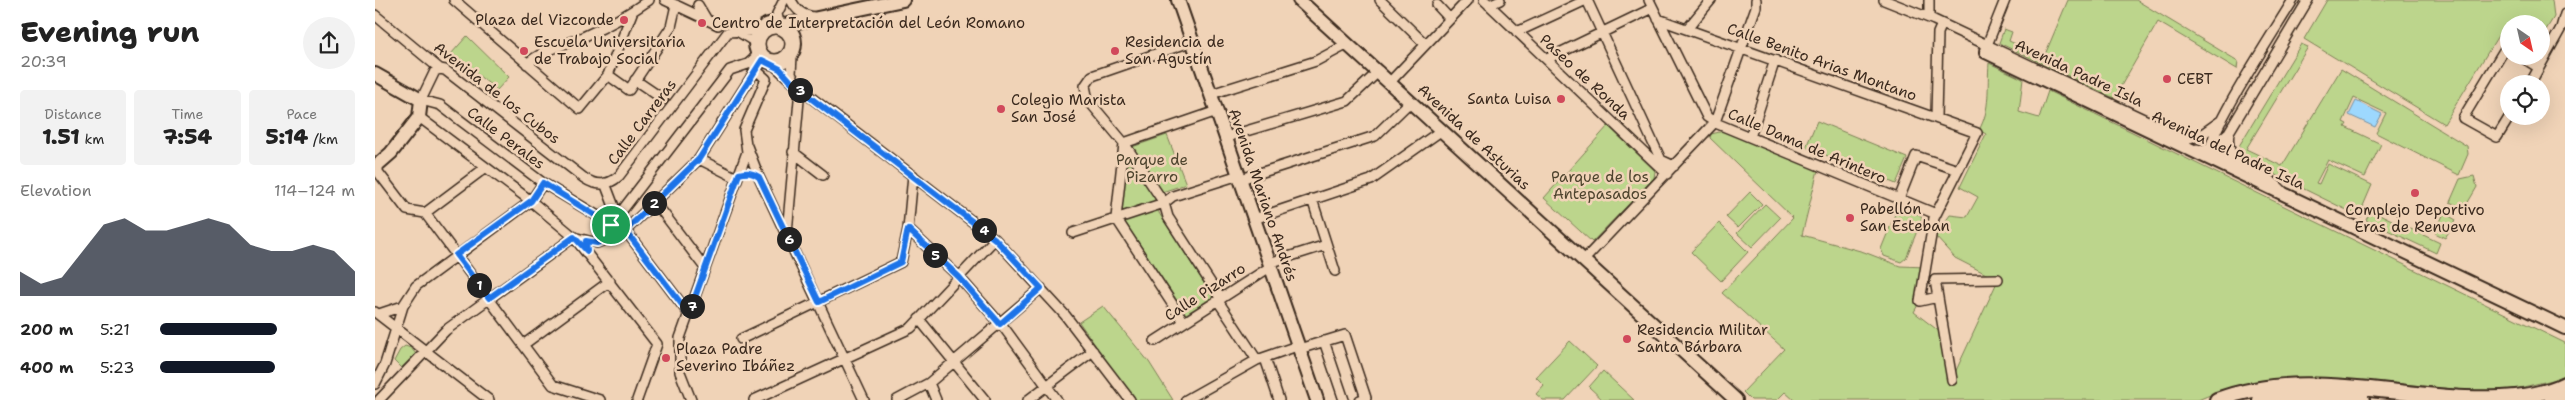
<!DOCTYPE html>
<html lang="en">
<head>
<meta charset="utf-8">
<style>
	body { margin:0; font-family:"Shantell Sans",sans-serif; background:#f2f2f2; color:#222; height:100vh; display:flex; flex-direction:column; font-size:19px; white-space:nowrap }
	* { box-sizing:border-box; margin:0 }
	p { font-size:16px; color:#767676 }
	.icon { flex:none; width:28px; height:28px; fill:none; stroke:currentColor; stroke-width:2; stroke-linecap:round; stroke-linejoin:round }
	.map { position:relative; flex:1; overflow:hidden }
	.panel { display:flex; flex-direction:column; background:#fff; width:375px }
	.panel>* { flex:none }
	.needle { width:32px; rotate:146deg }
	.buttons { position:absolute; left:2125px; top:15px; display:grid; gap:10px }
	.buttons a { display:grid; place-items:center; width:50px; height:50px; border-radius:50%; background:#fff; box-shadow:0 5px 20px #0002; font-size:25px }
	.pin { position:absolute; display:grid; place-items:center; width:42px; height:42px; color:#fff; margin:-21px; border:2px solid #fff; border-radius:50%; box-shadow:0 1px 5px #0007 }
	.km { position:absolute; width:25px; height:25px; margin:-12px; border-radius:50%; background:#222; color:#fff; font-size:14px; line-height:25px; text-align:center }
	.round { display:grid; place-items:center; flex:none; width:52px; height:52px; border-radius:26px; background:#f2f2f2 }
	.head { display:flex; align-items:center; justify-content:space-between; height:85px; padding:0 20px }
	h1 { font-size:28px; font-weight:800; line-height:38px }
	.stats { display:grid; grid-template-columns:repeat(3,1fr); gap:8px; height:85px; padding:5px 20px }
	.stats div { display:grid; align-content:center; border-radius:5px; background:#f2f2f2; text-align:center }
	.stats b { font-size:21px; font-weight:800 }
	.stats small { font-size:14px; font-weight:400 }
	.stats p { font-size:14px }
	.chart { height:140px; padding:10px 20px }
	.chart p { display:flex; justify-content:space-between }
	.chart svg { width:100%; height:90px; margin-top:5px; fill:#111827; opacity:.7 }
	ul { padding:0 20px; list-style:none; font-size:16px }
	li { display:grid; grid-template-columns:80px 60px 1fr; align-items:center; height:38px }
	li i { height:12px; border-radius:6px; background:#111827 }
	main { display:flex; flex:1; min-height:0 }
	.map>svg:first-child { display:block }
</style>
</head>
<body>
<main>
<section class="panel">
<div class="head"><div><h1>Evening run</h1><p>20:39</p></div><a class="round"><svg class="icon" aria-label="share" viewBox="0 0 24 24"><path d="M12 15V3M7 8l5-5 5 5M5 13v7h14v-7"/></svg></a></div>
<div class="stats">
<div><p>Distance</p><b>1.51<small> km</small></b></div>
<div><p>Time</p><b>7:54</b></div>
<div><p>Pace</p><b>5:14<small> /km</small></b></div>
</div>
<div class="chart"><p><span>Elevation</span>114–124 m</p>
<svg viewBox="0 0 160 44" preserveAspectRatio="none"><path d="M0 44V32L10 38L20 35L30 22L40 9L50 6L60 12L70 12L80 9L90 6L100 9L110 19L120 22L130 22L140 19L150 22L160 32V44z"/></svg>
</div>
<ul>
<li><b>200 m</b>5:21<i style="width:60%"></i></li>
<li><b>400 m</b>5:23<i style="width:59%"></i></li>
</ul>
</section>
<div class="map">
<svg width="2190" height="400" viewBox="0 0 2190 400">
	<rect width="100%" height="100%" fill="#f0d3b7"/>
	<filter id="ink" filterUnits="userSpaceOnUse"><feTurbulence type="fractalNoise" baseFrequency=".02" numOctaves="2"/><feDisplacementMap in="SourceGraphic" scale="10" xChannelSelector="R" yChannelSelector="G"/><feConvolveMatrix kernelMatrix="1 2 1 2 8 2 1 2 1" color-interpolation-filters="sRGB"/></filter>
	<g filter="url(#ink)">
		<!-- green -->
		<path fill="#bcd58c" stroke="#7c8055" d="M1693 0H1761L1863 61 1862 69 1783 22 1739 98 1624 43 1629 29 1637 32 1634 41 1669 57Z
			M1952 0H2177L2179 17 2166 38V24H2134V40L2124 34 2069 124 1929 39Z
			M92 36 134 77 122 90 76 54Z
			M1926 44 1933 47 1871 149 1907 166 1966 69 2092 146 2093 154 2084 175 2001 133 2011 113 1979 98 1968 122 1972 124 1970 127 2006 144 1990 177 1953 160 1941 183 1944 184 1953 164 1997 185 1988 206 1991 208 1986 217 1868 159 1864 146Z
			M1614 63 1648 79 1644 112 1664 118 1673 91 2190 343V377L2140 389 2114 391C2016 388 1916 359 1823 400H1419L1410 392 1402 400H1376L1368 392 1409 349 1347 293 1418 218 1335 138 1336 134 1349 131 1443 170 1427 235 1489 252 1525 266 1551 267 1545 301 1539 312 1569 335 1578 377 1623 280 1580 258 1560 236 1575 215 1592 217 1603 197 1585 187 1611 134 1604 130C1616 109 1612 87 1614 63Z
			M1442 121 1532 158 1521 184 1431 147Z
			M1233 126 1280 171 1279 178 1217 242 1169 198Z
			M792 135 811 184 781 194 784 213 838 297 811 314 750 222 746 212 754 148Z
			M2099 176 2102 187 2089 209 2075 202 2085 179Z
			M1375 192 1387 204 1363 228 1351 217Z
			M1390 204 1405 218 1377 247 1362 233Z
			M1529 208 1545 215 1547 219 1531 258 1526 262 1509 256 1506 249 1521 212Z
			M1996 210 2065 243 2061 253 1991 220Z
			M2069 213 2081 220 2070 238 2060 233Z
			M1344 223 1373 252 1346 281 1316 252Z
			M728 306 774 362 798 400H759L704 322Z
			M1195 341 1222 366 1190 400H1168L1161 394 1169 385 1161 377Z
			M30 346 36 348 41 354 26 368 19 361 25 350Z
			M1228 371 1259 400H1228L1214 387Z"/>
		<!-- water -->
		<path fill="#9dd8fe" stroke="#7692a4" d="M1981 101 2007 114 2000 127 1974 115Z"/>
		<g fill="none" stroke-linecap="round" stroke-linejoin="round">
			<defs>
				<path id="street" d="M79 0 205 109 233 75 257 13
					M290 0 343 25
					M416 0C421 10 427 15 438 17
					M1005 0 1050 44
					M1109 0 1292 174
					M1212 0 1286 160 1299 166
					M1274 0 1332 117 1343 124 1561 214
					M1509 0 1559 20 1811 139 1826 135 1847 120
					M323 5 332 20
					M1062 5 1075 19
					M1114 5 1125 0
					M0 15 65 69 70 70 209 178C221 186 233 186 244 176L353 32 385 30
					M1554 18V0
					M1283 19 1602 133 1559 218 1545 301 1563 297
					M404 23 402 14 409 0
					M1312 29 1336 0
					M385 44a15 15 0 1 1 30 0a15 15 0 1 1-30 0Z
					M362 31 380 42
					M1142 32 1211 0
					M818 41 717 76 710 86 713 100 749 143 789 203 793 217 846 299
					M1612 45 1630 0
					M2134 49 2131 47 2088 118 2122 137 2135 116
					M417 56 416 74 425 89 620 239 690 315 755 400
					M2145 56 2164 68
					M1172 59 1278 8
					M152 64C169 49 190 45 210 36 233 26 254 14 274 0
					M398 64 425 89 412 233
					M65 69 60 71 46 100 65 105 168 183 254 235 314 314
					M233 75 254 90 296 27 301 5
					M260 80 288 99
					M1015 82 1093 0
					M2155 84 2186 28 2190 14
					M836 94 941 61 973 44
					M44 117 156 201 199 237 282 344 262 400
					M1561 117 1563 33 1567 24
					M1854 132C1848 174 1890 167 1909 193
					M851 137 972 101 1004 71
					M1375 137 1400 60
					M749 143 842 111
					M372 146 384 177 489 400
					M1822 149 1827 151 1834 150 1854 132 1933 0
					M1831 149 1860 163
					M418 152 448 175
					M1835 152C1832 133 1904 24 1918 0
					M324 159 362 178
					M3 165V172L32 210 50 213 178 385 225 400
					M866 179 1000 136 1036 101
					M230 183 243 217
					M937 199 960 271
					M1524 199 1541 156 1583 170
					M280 202 330 268
					M50 213 110 168
					M741 218 809 322
					M741 218 749 144
					M879 219 996 180 1067 130
					M236 225 355 70 373 64 383 55
					M533 229 584 277 630 329 682 400
					M698 233 789 203 798 196 864 175
					M202 238 222 243 249 232 324 159 387 60
					M1208 261 1340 122 1381 7V0
					M894 263 951 245
					M843 301 882 360
					M0 312 114 400
					M4 314 28 306
					M544 319 610 400
					M366 339 526 262 533 229 538 175
					M780 341 895 267
					M949 341 969 400
					M148 345 235 281
					M924 349 970 335 991 398 985 400
					M890 358 904 400
					M1577 380 1560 280 1623 279
					M554 383 561 400
					M0 384 10 364 28 306 41 286 156 201 168 183
					M4 400 71 330 199 237
					M316 400 305 372V338L372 152 369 130 391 79 380 69
					M379 400 536 328 620 239
					M522 400 554 383 666 288
					M653 400 718 351
					M811 400 882 360 922 346"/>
				<path id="secondary" d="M803 0 942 400
					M924 0 1361 400
					M380 43a20 20 0 1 1 40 0a20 20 0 1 1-40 0Z
					M409 25 528 0
					M1612 45 1611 52 2190 328
					M0 74 46 100 44 117 16 153 0 167"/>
				<path id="primary" d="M1842 400C1921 370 2008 394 2090 398 2123 399 2159 399 2190 384
					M1885 400 1916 396 1987 400
					M2177 400 2190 396"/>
			</defs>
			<!-- street casing -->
			<use href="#street" stroke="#3b2a1e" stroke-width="12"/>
			<!-- secondary casing -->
			<use href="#secondary" stroke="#3b2a1e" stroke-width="16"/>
			<!-- primary casing -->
			<use href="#primary" stroke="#3b2a1e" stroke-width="18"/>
			<!-- street -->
			<use href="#street" stroke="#f0d3b7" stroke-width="9"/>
			<!-- secondary -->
			<use href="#secondary" stroke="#f0d3b7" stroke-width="12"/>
			<!-- primary -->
			<use href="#primary" stroke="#f0d3b7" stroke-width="14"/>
		</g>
	</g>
	<g fill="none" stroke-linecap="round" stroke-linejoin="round" filter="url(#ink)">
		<defs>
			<path id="route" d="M236 225 168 183 156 201 81 255 114 298 199 237 212 251 211 241 222 243 249 232 324 159 387 60 405 69 420 86 620 239 666 288 625 324 584 277 533 229 526 262 444 302 384 177C377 172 372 172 364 174L314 314 254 235 236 225"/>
		</defs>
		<!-- route casing -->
		<use href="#route" stroke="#fff" stroke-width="10"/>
		<!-- route -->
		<use href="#route" stroke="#1a73e8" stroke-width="6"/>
	</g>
	<!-- markers -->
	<g fill="#d1495b" stroke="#f0d3b7" stroke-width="2">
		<circle cx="249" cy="20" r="5"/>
		<circle cx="327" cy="23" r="5"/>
		<circle cx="149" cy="51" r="5"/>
		<circle cx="740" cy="51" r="5"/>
		<circle cx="1792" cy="79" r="5"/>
		<circle cx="1186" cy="99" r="5"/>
		<circle cx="626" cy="109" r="5"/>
		<circle cx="2040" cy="193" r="5"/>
		<circle cx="1475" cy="218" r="5"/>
		<circle cx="1252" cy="339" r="5"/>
		<circle cx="291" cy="358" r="5"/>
	</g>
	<g text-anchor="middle" stroke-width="5" stroke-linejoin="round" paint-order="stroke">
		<!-- poi labels -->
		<g font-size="15" fill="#3b2a1e" stroke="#f0d3b7" text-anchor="start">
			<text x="239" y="25" text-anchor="end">Plaza del Vizconde</text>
			<text x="337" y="28">Centro de Interpretación del León Romano</text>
			<text x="159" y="47">Escuela Universitaria<tspan x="159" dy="17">de Trabajo Social</tspan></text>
			<text x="750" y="47">Residencia de<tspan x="750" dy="17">San Agustín</tspan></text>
			<text x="1802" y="84">CEBT</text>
			<text x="1176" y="104" text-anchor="end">Santa Luisa</text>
			<text x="636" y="105">Colegio Marista<tspan x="636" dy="17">San José</tspan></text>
			<text x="1485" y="214">Pabellón<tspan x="1485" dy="17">San Esteban</tspan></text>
			<text x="2040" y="215" text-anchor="middle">Complejo Deportivo<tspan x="2040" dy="17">Eras de Renueva</tspan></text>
			<text x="1262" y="335">Residencia Militar<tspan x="1262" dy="17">Santa Bárbara</tspan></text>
			<text x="301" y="354">Plaza Padre<tspan x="301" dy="17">Severino Ibáñez</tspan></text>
		</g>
		<!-- street labels -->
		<g font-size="15" fill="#3b2a1e" stroke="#f0d3b7">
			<text transform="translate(1447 62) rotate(20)" y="5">Calle Benito Arias Montano</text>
			<text transform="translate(1704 73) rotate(25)" y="5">Avenida Padre Isla</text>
			<text transform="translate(1210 77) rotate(43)" y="5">Paseo de Ronda</text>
			<text transform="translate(122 93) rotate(38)" y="5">Avenida de los Cubos</text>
			<text transform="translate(267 122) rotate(-53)" y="5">Calle Carreras</text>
			<text transform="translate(1099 137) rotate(43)" y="5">Avenida de Asturias</text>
			<text transform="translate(131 138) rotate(37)" y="5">Calle Perales</text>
			<text transform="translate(1432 146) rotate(23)" y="5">Calle Dama de Arintero</text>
			<text transform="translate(1853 150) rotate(25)" y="5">Avenida del Padre Isla</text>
			<text transform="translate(888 195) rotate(71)" y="5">Avenida Mariano Andrés</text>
			<text transform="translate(830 292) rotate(-33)" y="5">Calle Pizarro</text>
		</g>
		<!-- park labels -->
		<g font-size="15" fill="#4e442e" stroke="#f0d3b7">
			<text x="777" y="165">Parque de<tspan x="777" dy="17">Pizarro</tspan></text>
			<text x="1225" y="182">Parque de los<tspan x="1225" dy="17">Antepasados</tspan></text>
		</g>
	</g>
</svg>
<div class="buttons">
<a><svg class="needle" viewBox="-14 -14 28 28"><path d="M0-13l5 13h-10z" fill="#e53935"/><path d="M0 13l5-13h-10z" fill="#767676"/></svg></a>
<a><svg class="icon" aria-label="locate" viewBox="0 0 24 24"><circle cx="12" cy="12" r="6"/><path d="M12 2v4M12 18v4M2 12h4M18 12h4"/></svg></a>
</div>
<div class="pin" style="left:236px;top:225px;background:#1e9e55"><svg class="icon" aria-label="arrive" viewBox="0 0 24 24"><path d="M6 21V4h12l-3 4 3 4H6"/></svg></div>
<b class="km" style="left:104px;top:285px">1</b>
<b class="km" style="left:279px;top:203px">2</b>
<b class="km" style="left:425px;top:90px">3</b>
<b class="km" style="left:609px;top:230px">4</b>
<b class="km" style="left:560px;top:255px">5</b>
<b class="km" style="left:414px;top:239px">6</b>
<b class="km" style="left:317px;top:306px">7</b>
</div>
</main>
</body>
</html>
